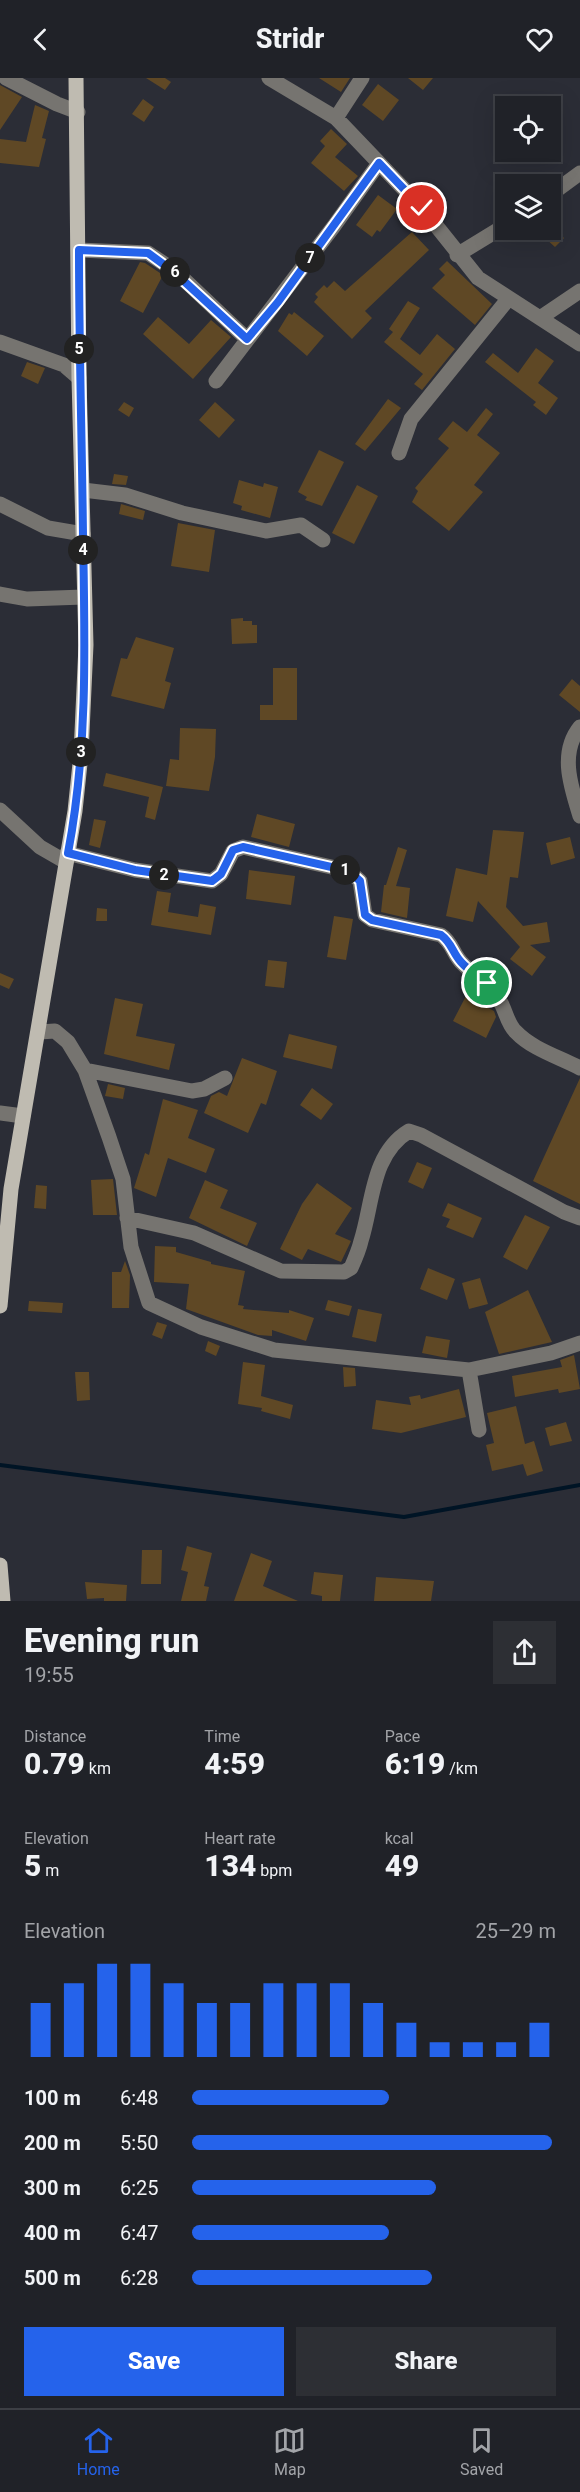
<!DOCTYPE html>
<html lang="en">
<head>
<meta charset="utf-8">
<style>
	body { margin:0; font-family:Roboto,sans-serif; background:#2d2f34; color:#f1f3f6; height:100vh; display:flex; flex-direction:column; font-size:22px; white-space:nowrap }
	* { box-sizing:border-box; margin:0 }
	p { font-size:20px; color:#a2a4a8 }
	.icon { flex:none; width:33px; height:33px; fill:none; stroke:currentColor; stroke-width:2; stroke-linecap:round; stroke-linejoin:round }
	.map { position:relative; height:1523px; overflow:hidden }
	.details { display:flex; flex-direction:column; background:#202228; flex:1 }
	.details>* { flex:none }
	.fabs { position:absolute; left:495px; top:18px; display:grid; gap:12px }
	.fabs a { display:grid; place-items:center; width:66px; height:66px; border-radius:0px; background:#202228; box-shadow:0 6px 24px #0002,0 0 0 2px #3d3f45; font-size:30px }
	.pin { position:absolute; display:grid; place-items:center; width:51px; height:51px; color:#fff; margin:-26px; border:3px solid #fff; border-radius:50%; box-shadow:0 2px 6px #0007 }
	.km { position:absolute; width:30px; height:30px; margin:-15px; border-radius:50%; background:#222; color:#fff; font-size:16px; line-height:30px; text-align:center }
	.round { display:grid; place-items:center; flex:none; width:63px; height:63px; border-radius:0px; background:#2d2f34 }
	.overview { display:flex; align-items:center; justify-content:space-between; height:102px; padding:0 24px }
	h1 { font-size:33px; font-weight:800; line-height:45px }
	.figures { display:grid; grid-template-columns:repeat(3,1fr); gap:9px; height:102px; padding:6px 24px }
	.figures div { display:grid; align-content:center }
	.figures b { font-size:30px; font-weight:800 }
	.figures small { font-size:16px; font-weight:400 }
	.figures p { font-size:16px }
	.chart { height:168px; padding:12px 24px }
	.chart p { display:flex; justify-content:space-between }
	.chart svg { width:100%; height:108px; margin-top:6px; stroke:#2563eb; stroke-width:6 }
	.primary-button { display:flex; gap:12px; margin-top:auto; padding:12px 24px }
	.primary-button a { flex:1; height:69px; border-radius:0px; background:#2563eb; color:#fff; font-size:24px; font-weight:800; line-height:69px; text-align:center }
	.primary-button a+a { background:#2d2f34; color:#f1f3f6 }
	ul { padding:0 24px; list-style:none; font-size:20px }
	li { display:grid; grid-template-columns:96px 72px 1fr; align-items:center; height:45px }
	li i { height:15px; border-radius:8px; background:#2563eb }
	header { display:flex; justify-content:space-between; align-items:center; height:78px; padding:0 24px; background:#202228; font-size:27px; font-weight:800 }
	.dock { display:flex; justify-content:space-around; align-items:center; height:84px; border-top:2px solid #3d3f45; background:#202228; font-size:16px; color:#a2a4a8 }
	.dock a { display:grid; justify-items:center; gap:3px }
	.dock .current { color:#2563eb }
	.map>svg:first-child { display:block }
</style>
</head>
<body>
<header><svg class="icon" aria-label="back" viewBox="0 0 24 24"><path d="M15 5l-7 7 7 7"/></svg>Stridr<svg class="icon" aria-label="heart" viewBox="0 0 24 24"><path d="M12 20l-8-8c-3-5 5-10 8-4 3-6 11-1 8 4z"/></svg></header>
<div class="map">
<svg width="580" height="1523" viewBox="0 0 580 1523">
	<rect width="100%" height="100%" fill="#2b2d36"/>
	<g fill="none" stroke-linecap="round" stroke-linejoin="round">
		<!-- stream -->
		<path stroke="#001425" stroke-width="4" d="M0 1387 404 1439 580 1407"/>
	</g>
	<!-- building -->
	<path fill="#5f4825" d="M146 0H165L171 4 165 12Z
		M319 0H350L341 14Z
		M408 0H433L423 12Z
		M378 6 399 22 383 43 362 27Z
		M0 7 22 19 0 52Z
		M143 21 154 29 144 44 132 36Z
		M35 27 49 33 42 60 46 61 39 89 0 85V61L26 64Z
		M331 51 347 66 335 79 358 98 344 113 311 85 325 68 320 63Z
		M378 117 397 131 380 154 377 152 372 159 356 147Z
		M536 152H555L564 160 555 169Z
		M412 154 429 172 365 233 372 240 352 261 314 224 318 219 315 216 324 207 327 210 334 203 345 213Z
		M447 183 492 226 475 247 432 210 445 197 439 191Z
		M140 184 145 185 163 197 143 235 120 223Z
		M408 223 420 230 400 261 420 277 437 256 455 271 422 312 414 306 423 296 384 264 393 254 389 251Z
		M294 234 324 258 307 278 278 253 289 235 292 237Z
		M158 239 189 266 211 242 231 259 193 301 143 256Z
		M536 270 554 283 538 305 558 320 546 337 533 327 536 324 485 284 493 275 518 295Z
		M27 284 45 290 38 306 21 298Z
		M388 321 401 330 365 373 355 366Z
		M124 324 134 330 129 339 118 332Z
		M215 324 235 342 219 360 199 342Z
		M486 330 493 336 477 357 500 375 474 407 483 414 449 453 412 424 418 413 415 410 449 370 438 361 453 343 467 354Z
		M319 372 344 384 322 428 305 422 307 419 298 414Z
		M114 396 128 398 126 407 112 406Z
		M239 402 263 409 264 405 278 409 270 440 241 432 242 428 233 425Z
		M357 407 378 418 354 466 332 455Z
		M121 426 145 433 143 442 119 436Z
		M178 445 215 452 209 494 171 488Z
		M243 540V543H252V547H257V565L232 566 231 541Z
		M136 559 174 570 165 603 171 605 164 631 111 618 121 580 127 581Z
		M273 590H297V642H260V627H273Z
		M572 601 580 608V634L559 617Z
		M180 650 216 651 215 679 209 713 166 708 170 681 179 682Z
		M106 695 163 709 155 742 145 739 149 719 103 708Z
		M257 736 295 746 289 769 251 759Z
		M94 741 106 743 100 770 89 767Z
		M493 752 524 754 518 800 510 799 506 829 523 848 547 844 550 864 530 867 546 879 532 898 510 881 520 869 478 823 473 844 446 838 456 790 487 797Z
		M570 759 575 780 551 787 546 765Z
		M398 769 407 772 396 808 410 810 407 840 381 834 384 807H386Z
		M249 792 295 798 291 827 246 821Z
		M157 813 171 815 168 834 198 839 200 826 216 829 211 857 151 847Z
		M97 830 107 831V843H96Z
		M334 838 353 841 346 882 327 879Z
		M268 882 287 884 284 910 265 908Z
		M0 895 14 901 9 911 0 907Z
		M466 918 494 933 496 939 486 960 453 943Z
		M115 920 143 926 136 958 175 966 169 992 104 976Z
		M289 956 337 968 332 991 283 979Z
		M242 980 277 993 266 1027 261 1025 248 1055 204 1035 211 1018 219 1014 227 1018Z
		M580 1000V1126L533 1103Z
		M108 1006 125 1010 123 1021 105 1018Z
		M312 1010 333 1026 321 1042 300 1027Z
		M163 1021 198 1032 188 1060 215 1071 206 1095 168 1080 156 1119 134 1110 145 1075 149 1077Z
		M417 1084 432 1090 423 1111 408 1104Z
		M113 1101 117 1137H93L91 1102Z
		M205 1102 228 1112 220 1130 257 1145 247 1168 189 1140Z
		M317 1105 352 1130 335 1156 351 1163 341 1184 308 1171 302 1182 280 1171 302 1126Z
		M36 1107 47 1108 46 1131 34 1130Z
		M448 1125 482 1140 473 1160 446 1149 450 1141 442 1138Z
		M525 1137 550 1149 527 1192 503 1179Z
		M155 1168 176 1169V1174L211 1184V1186L245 1193 238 1227 244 1228 243 1231 289 1235V1232L314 1240 306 1263 272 1252V1258L258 1257 186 1231 189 1206 154 1204Z
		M125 1183 130 1197 129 1230H112V1194H121Z
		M428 1190 455 1201 447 1222 420 1211Z
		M480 1200 488 1226 469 1231 462 1205Z
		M528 1212 552 1264 499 1276 485 1234Z
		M328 1222 352 1228 349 1238 325 1232Z
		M29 1223 63 1225 62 1235 28 1233Z
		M358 1231 382 1236 376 1264 352 1259Z
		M157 1244 167 1247 162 1261 152 1257Z
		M426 1258 450 1262 447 1280 422 1275Z
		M208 1263 220 1268 216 1278 205 1273Z
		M574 1277 580 1311 559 1315 558 1311 515 1319 512 1298 562 1289 560 1282Z
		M243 1284 265 1287 261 1318 293 1327 290 1341 261 1333 262 1330 238 1326Z
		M343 1289 355 1290 356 1308 344 1309Z
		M75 1294H89L90 1322 77 1323Z
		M459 1311 466 1339 401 1355 372 1351 376 1322 411 1327 409 1319 420 1317 421 1321Z
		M516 1328 525 1366 534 1363 543 1393 527 1398 523 1386 492 1393 486 1367 494 1365 487 1335Z
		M566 1344 572 1363 550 1368 545 1350Z
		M187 1468 212 1475 204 1508 209 1509 206 1523H181L188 1494 181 1492Z
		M142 1472H162L161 1506H141Z
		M251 1475 272 1483 263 1508 298 1523H234Z
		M314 1494 343 1497 340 1523H322V1518L311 1516Z
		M376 1499 434 1503 431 1523H374Z
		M85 1504 127 1507 126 1523H104V1520L87 1521Z"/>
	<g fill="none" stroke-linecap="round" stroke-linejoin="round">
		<!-- minor -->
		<path stroke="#767470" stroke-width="15" d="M6 0 57 26 78 34
			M269 0 336 40 422 130 478 200 580 266
			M336 40 362 0
			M550 117 580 95
			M79 172 148 175 175 193 247 261
			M457 177 506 147
			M540 240 580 213
			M0 264 64 287 79 300
			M216 303 334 148 379 85
			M399 375 411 341 509 220
			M83 412 125 417 182 435 266 453 301 447 323 462
			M0 426 48 450 83 456
			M0 516 27 521 84 519
			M580 649C559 675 571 709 580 738
			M0 732 40 769 66 784
			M67 775 135 792 212 803 221 796 233 773 243 769 349 793 360 803 365 837 372 842 441 857C453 865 453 877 463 886 476 900 491 908 501 925 506 934 508 947 516 954 532 971 559 979 580 990
			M39 954 55 953 68 964 85 992 109 1059 123 1101 131 1169 149 1225 201 1249 274 1272 469 1292 551 1275 580 1265
			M85 992 192 1013 204 1011 225 1000
			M0 1035 23 1038
			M127 1140 194 1155 281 1193 344 1194 351 1190C355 1181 359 1172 361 1163 373 1126 371 1076 409 1053L421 1057 564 1134 580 1140
			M469 1292 479 1352"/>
		<!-- major -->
		<path stroke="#bfbbb1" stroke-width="15" d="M0 1228 11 1111 75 733 81 676 86 567 79 300 76 0
			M0 1487 3 1523"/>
	</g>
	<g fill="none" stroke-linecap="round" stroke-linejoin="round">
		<defs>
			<path id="route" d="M422 130 379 85 278 224 247 261 174 194 148 175 79 172C79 268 82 363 83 458 85 565 88 670 68 775L135 792 212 803 221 796 233 772 243 769 349 793 360 803 365 837 372 842 441 857C452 865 452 874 461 884 468 892 478 898 487 905"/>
		</defs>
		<!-- route casing -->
		<use href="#route" stroke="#fff" stroke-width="12"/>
		<!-- route -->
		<use href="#route" stroke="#2563eb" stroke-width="8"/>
	</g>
</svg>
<div class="fabs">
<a><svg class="icon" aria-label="locate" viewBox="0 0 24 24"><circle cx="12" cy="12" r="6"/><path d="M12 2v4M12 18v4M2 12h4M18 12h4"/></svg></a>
<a><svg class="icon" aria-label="layers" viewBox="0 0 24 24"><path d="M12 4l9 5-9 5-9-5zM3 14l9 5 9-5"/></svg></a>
</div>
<div class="pin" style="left:487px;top:905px;background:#1e9e55"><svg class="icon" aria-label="arrive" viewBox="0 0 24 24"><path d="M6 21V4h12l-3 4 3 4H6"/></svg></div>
<div class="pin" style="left:422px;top:130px;background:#d93025"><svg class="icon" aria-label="check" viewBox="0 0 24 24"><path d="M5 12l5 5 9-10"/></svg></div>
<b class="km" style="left:345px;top:792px">1</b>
<b class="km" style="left:164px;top:797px">2</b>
<b class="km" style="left:81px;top:674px">3</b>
<b class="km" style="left:83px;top:472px">4</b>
<b class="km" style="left:79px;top:271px">5</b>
<b class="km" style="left:175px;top:194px">6</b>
<b class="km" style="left:310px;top:180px">7</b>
</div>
<section class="details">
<div class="overview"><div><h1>Evening run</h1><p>19:55</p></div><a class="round"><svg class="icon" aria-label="share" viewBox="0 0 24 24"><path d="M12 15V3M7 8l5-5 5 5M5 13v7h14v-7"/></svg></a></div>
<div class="figures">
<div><p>Distance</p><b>0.79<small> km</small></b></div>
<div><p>Time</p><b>4:59</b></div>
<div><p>Pace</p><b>6:19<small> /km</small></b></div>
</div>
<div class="figures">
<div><p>Elevation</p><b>5<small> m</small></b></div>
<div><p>Heart rate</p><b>134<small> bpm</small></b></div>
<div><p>kcal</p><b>49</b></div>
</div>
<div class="chart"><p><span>Elevation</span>25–29 m</p>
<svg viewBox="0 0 160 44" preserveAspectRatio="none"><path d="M5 44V22M15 44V14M25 44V6M35 44V6M45 44V14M55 44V22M65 44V22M75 44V14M85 44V14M95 44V14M105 44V22M115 44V30M125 44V38M135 44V38M145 44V38M155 44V30"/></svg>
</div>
<ul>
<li><b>100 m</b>6:48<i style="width:54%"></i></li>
<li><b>200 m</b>5:50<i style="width:99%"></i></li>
<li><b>300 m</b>6:25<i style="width:67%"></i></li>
<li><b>400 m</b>6:47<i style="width:54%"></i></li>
<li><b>500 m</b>6:28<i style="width:66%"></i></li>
</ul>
<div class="primary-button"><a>Save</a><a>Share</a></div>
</section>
<nav class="dock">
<a class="current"><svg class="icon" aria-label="home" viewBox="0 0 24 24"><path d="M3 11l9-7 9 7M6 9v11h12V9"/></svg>Home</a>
<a><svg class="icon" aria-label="map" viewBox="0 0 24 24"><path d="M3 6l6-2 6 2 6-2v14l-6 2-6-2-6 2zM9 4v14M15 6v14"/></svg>Map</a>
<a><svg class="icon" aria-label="saved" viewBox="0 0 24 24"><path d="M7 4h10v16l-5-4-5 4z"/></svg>Saved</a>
</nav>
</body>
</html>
